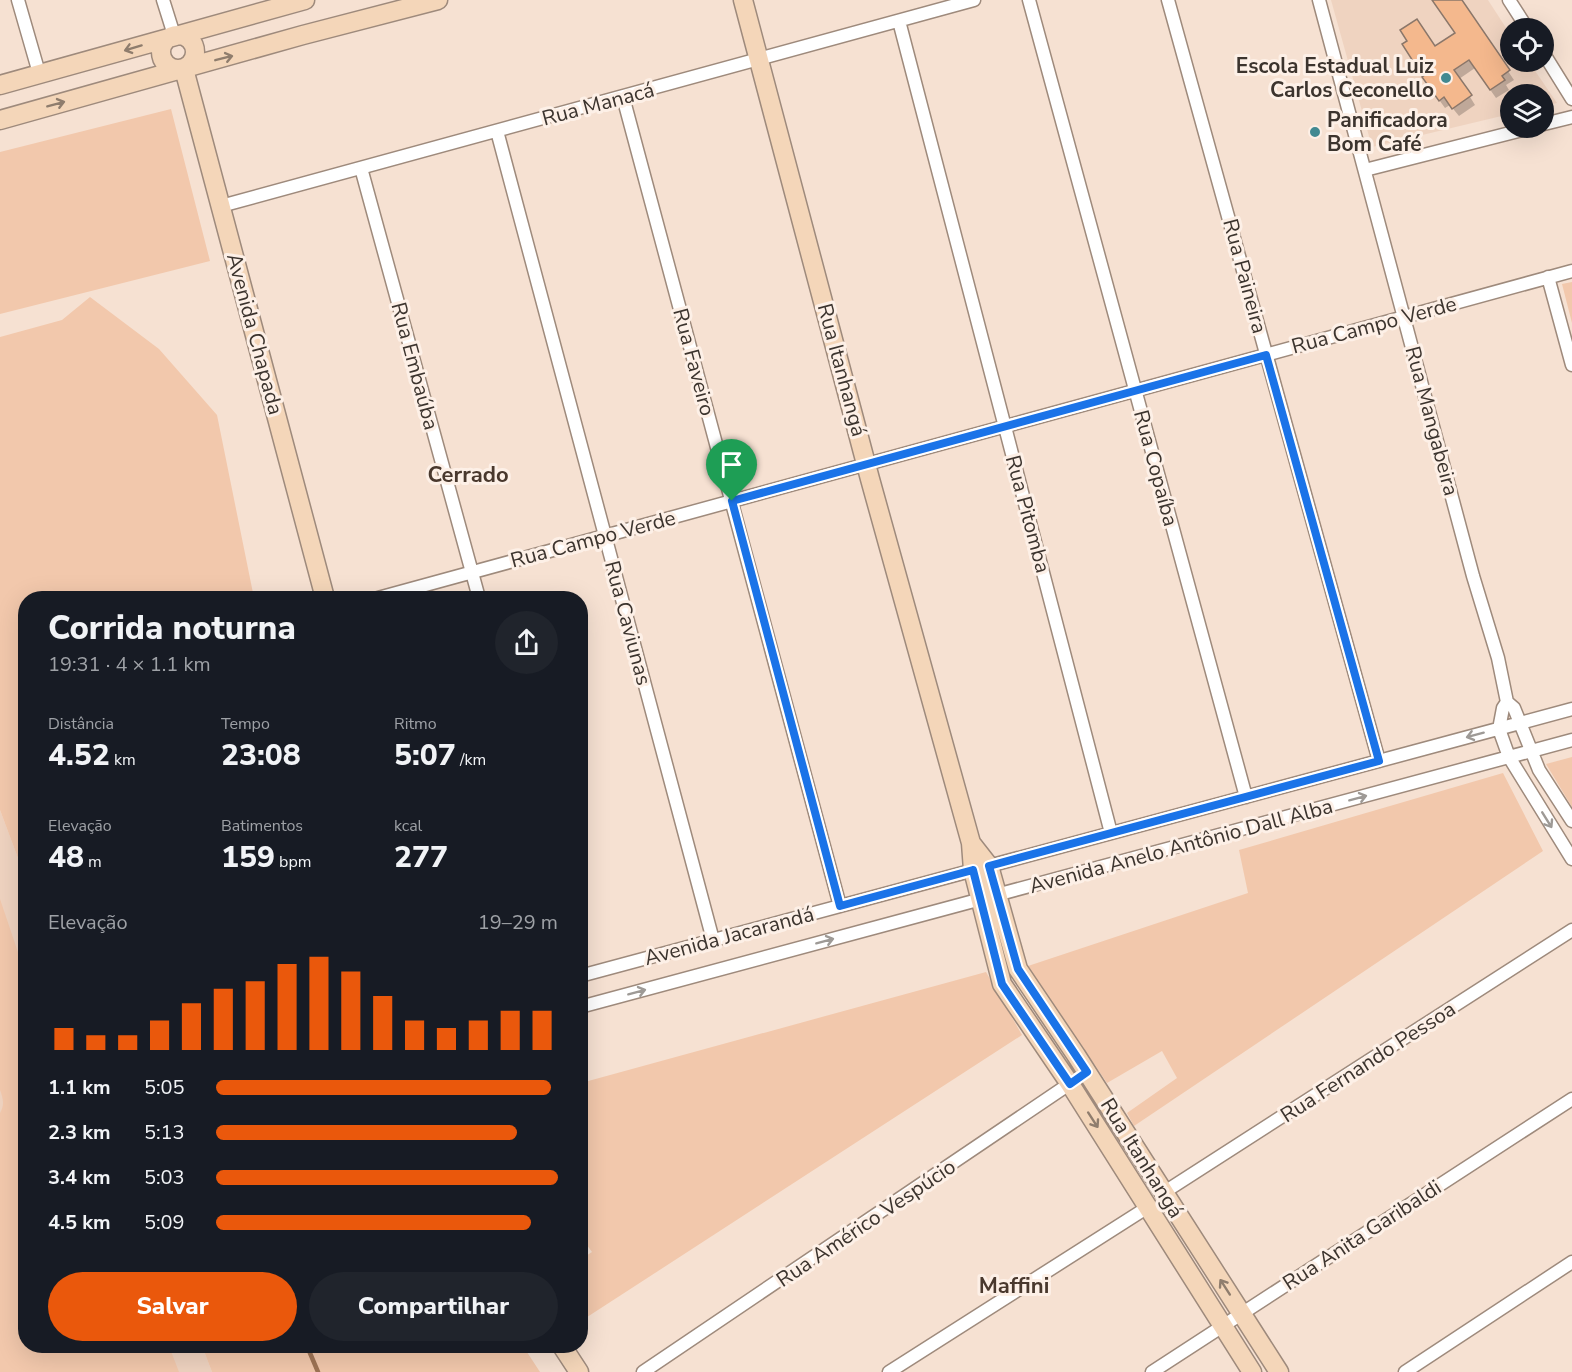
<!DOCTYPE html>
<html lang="pt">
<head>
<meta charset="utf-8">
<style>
	body { margin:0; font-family:"Nunito Sans",sans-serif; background:#20242c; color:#f1f3f6; height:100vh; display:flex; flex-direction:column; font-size:22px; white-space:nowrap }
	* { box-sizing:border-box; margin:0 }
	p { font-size:20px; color:#9ea1a6 }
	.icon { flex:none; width:33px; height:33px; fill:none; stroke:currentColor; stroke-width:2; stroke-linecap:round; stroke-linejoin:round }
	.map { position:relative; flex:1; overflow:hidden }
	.details { position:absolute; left:18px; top:591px; width:570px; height:762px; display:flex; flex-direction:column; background:#171b24; border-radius:24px; box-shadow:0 6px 24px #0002 }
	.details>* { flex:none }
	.tools { position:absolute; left:1500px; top:18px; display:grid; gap:12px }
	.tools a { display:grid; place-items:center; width:54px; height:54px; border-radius:50%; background:#171b24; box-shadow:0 6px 24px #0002; font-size:30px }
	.pin { position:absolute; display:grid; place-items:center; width:51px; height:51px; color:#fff; margin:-62px -26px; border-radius:50% 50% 50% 0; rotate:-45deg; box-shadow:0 0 6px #0007 }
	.pin .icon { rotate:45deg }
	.round { display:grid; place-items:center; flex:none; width:63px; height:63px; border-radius:32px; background:#20242c }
	.overview { display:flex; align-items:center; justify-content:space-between; height:102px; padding:0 30px }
	h1 { font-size:33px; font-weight:800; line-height:45px }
	.figures { display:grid; grid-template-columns:repeat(3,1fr); gap:9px; height:102px; padding:6px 30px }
	.figures div { display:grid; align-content:center }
	.figures b { font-size:30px; font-weight:800 }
	.figures small { font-size:16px; font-weight:400 }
	.figures p { font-size:16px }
	.chart { height:168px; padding:12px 30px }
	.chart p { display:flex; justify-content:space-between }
	.chart svg { width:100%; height:108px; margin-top:6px; stroke:#ea580c; stroke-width:6 }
	.action { display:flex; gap:12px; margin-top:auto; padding:12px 30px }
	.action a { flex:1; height:69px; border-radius:36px; background:#ea580c; color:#fff; font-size:24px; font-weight:800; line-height:69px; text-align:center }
	.action a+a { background:#20242c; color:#f1f3f6 }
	ul { padding:0 30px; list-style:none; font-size:20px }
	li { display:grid; grid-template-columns:96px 72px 1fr; align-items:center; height:45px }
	li i { height:15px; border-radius:8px; background:#ea580c }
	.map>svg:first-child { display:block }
</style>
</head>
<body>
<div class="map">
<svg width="1572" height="1372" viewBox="0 0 1572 1372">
	<rect width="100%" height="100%" fill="#f6e1d2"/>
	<!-- built -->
	<path fill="#efd3c0" d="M1331 0H1488L1510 34V62H1529L1557 103 1544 106V94H1510V114L1372 147Z
		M0 810 25 877 26 1346H202L212 1372H0Z"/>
	<!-- green -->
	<path fill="#f2c8ac" d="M171 109 210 261 0 314V152Z
		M1572 282V323L1562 284Z
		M90 297 159 349 217 415 254 598H26L25 877 0 810V337L62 320Z
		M1572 757V807L1546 764Z
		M1503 773 1543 851 1134 1126 1127 1113 1177 1078 1162 1051 1107 1083 1028 966 1248 893 1239 850Z
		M0 899 25 973 26 1346H169L179 1372H0V1113C5 1105 3 1098 0 1090Z
		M986 972 1022 1035 581 1321V1259L592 1252 581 1237V1083Z
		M202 1346H523L540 1372H212Z"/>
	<!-- shadow -->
	<path fill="#0003" d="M1433 0H1460L1514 80 1506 85 1509 90 1496 98 1475 68 1459 79 1475 105 1459 116 1450 105 1445 108 1429 86 1430 73 1428 70 1423 73 1409 54V42L1435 48 1456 34Z"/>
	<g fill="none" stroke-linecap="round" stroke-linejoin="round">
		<!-- stream -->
		<path stroke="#9f7455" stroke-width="4.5" d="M307 1346 318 1372"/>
	</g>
	<!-- building -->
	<path fill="#f4b88d" stroke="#8b776a" stroke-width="1.5" d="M1432 0H1462L1510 70 1502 76 1505 80 1490 90 1469 60 1454 70 1472 95 1452 109 1444 97 1439 101 1422 77 1429 72 1422 62 1416 66 1402 44 1407 41 1400 30 1417 19 1435 46 1455 33Z"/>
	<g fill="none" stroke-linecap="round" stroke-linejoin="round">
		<defs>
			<path id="street" d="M18 0 39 73
				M163 0 174 35
				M1029 0 1246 797
				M1168 0 1379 761
				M1319 0 1473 576 1498 658 1507 702
				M1509 0 1527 28
				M899 21 1111 833
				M1544 54 1572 99
				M623 97 840 906
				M1544 124 1572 117
				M497 131 713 940
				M361 168 479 598
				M1365 170 1530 128
				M221 206 974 0
				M1548 277 1572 365
				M378 598 1572 271
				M1507 702 1503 708 1499 729 1509 757 1572 859
				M1507 702 1514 708 1539 770 1572 821
				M580 976 1572 709
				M580 1007 1572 740
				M1163 1193 1572 930
				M643 1372 1087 1072
				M889 1372 1148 1207
				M1152 1372 1572 1099
				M1405 1372 1572 1262"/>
			<path id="secondary" d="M743 0 870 479 971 843 973 870 1002 984 1070 1084 1252 1372
				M161 52a17 17 0 1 1 34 0a17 17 0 1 1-34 0Z
				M184 69 325 598
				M0 85 305 0
				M0 120 303 35 438 0
				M971 843 989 866 1018 969 1076 1055 1279 1372
				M562 1346 579 1372"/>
		</defs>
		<!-- street casing -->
		<use href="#street" stroke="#9e8a7c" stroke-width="15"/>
		<!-- secondary casing -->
		<use href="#secondary" stroke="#9e8a7c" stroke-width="21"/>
		<!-- street -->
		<use href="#street" stroke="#fff" stroke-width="12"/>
		<!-- secondary -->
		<use href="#secondary" stroke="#f4d6b9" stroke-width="18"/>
	</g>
	<!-- one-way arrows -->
	<defs><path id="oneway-shaft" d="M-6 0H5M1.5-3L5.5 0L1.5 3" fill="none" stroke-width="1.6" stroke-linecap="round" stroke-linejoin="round" transform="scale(1.5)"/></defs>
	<g stroke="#8f7d6d">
		<use href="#oneway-shaft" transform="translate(133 48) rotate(163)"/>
		<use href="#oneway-shaft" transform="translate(224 58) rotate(-14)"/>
		<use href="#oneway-shaft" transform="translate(56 104) rotate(-15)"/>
		<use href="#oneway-shaft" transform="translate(1093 1120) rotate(57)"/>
		<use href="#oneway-shaft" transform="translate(1225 1287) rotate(-123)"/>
	</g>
	<g stroke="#9e9a96">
		<use href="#oneway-shaft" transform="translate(1475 735) rotate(165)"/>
		<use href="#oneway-shaft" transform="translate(1358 798) rotate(-15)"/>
		<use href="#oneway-shaft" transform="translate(1547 820) rotate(58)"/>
		<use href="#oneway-shaft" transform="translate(825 941) rotate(-15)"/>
		<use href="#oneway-shaft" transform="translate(637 992) rotate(-15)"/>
	</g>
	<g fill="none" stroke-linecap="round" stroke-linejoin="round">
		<defs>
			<path id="route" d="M1266 355 1379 761 989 866 1018 969 1087 1072 1070 1084 1002 984 973 870 840 906 732 501Z"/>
		</defs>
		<!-- route casing -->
		<use href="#route" stroke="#fff" stroke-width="12"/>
		<!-- route -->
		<use href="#route" stroke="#1a73e8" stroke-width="8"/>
	</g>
	<!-- markers -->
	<g fill="#428991" stroke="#fdf0e7" stroke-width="2">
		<circle cx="1446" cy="78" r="6"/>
		<circle cx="1315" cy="132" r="6"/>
	</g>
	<g text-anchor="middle" stroke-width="6" stroke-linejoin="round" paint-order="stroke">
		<!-- poi labels -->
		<g font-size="21" font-weight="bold" fill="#3c342e" stroke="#fdf0e7" text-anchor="end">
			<text x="1434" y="73">Escola Estadual Luiz<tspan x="1434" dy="24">Carlos Ceconello</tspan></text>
			<text x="1327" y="127" text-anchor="start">Panificadora<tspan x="1327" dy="24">Bom Café</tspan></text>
		</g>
		<!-- street labels -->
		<g font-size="21" fill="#3c342e" stroke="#fdf0e7">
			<text transform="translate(598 104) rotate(-15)" y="7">Rua Manacá</text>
			<text transform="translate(1245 276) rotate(75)" y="7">Rua Paineira</text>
			<text transform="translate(1374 325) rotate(-15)" y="7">Rua Campo Verde</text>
			<text transform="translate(255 334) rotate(75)" y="7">Avenida Chapada</text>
			<text transform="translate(694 362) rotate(75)" y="7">Rua Faveiro</text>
			<text transform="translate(415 366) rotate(75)" y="7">Rua Embaúba</text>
			<text transform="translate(842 370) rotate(75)" y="7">Rua Itanhangá</text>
			<text transform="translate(1432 421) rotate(75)" y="7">Rua Mangabeira</text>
			<text transform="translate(1156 468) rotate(75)" y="7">Rua Copaíba</text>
			<text transform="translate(1028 514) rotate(75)" y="7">Rua Pitomba</text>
			<text transform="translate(593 539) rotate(-15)" y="7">Rua Campo Verde</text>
			<text transform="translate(628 623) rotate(75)" y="7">Rua Caviunas</text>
			<text transform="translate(1181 846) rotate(-15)" y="7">Avenida Anelo Antônio Dall Alba</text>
			<text transform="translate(729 936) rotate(-15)" y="7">Avenida Jacarandá</text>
			<text transform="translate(1368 1062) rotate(-33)" y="7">Rua Fernando Pessoa</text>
			<text transform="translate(1142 1158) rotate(58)" y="7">Rua Itanhangá</text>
			<text transform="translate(866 1223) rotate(-34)" y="7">Rua Américo Vespúcio</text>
			<text transform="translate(1362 1235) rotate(-33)" y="7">Rua Anita Garibaldi</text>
		</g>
		<!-- neighbourhood labels -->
		<g font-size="22" font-weight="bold" fill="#49382d" stroke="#fdf0e7">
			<text x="468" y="482">Cerrado</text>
			<text x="1014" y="1293">Maffini</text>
		</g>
	</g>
</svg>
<div class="tools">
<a><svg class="icon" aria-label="locate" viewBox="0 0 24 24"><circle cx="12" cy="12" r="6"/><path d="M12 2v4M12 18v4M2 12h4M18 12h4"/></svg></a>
<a><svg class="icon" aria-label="layers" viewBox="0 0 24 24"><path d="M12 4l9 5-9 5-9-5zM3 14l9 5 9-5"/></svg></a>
</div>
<div class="pin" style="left:732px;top:501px;background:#1e9e55"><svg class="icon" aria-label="arrive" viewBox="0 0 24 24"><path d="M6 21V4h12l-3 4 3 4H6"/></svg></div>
<section class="details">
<div class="overview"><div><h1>Corrida noturna</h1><p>19:31 · 4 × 1.1 km</p></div><a class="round"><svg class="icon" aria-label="share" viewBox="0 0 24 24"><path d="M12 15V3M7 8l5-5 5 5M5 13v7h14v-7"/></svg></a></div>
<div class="figures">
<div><p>Distância</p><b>4.52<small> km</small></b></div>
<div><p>Tempo</p><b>23:08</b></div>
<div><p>Ritmo</p><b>5:07<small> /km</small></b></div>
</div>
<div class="figures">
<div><p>Elevação</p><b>48<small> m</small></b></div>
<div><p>Batimentos</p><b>159<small> bpm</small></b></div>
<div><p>kcal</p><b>277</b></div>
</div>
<div class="chart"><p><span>Elevação</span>19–29 m</p>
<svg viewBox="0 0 160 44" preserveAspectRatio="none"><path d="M5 44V35M15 44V38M25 44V38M35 44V32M45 44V25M55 44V19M65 44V16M75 44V9M85 44V6M95 44V12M105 44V22M115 44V32M125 44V35M135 44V32M145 44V28M155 44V28"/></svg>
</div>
<ul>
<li><b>1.1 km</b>5:05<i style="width:98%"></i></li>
<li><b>2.3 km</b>5:13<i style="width:88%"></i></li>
<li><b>3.4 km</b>5:03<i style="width:100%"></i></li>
<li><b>4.5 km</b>5:09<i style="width:92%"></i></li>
</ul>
<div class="action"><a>Salvar</a><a>Compartilhar</a></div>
</section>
</div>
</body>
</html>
